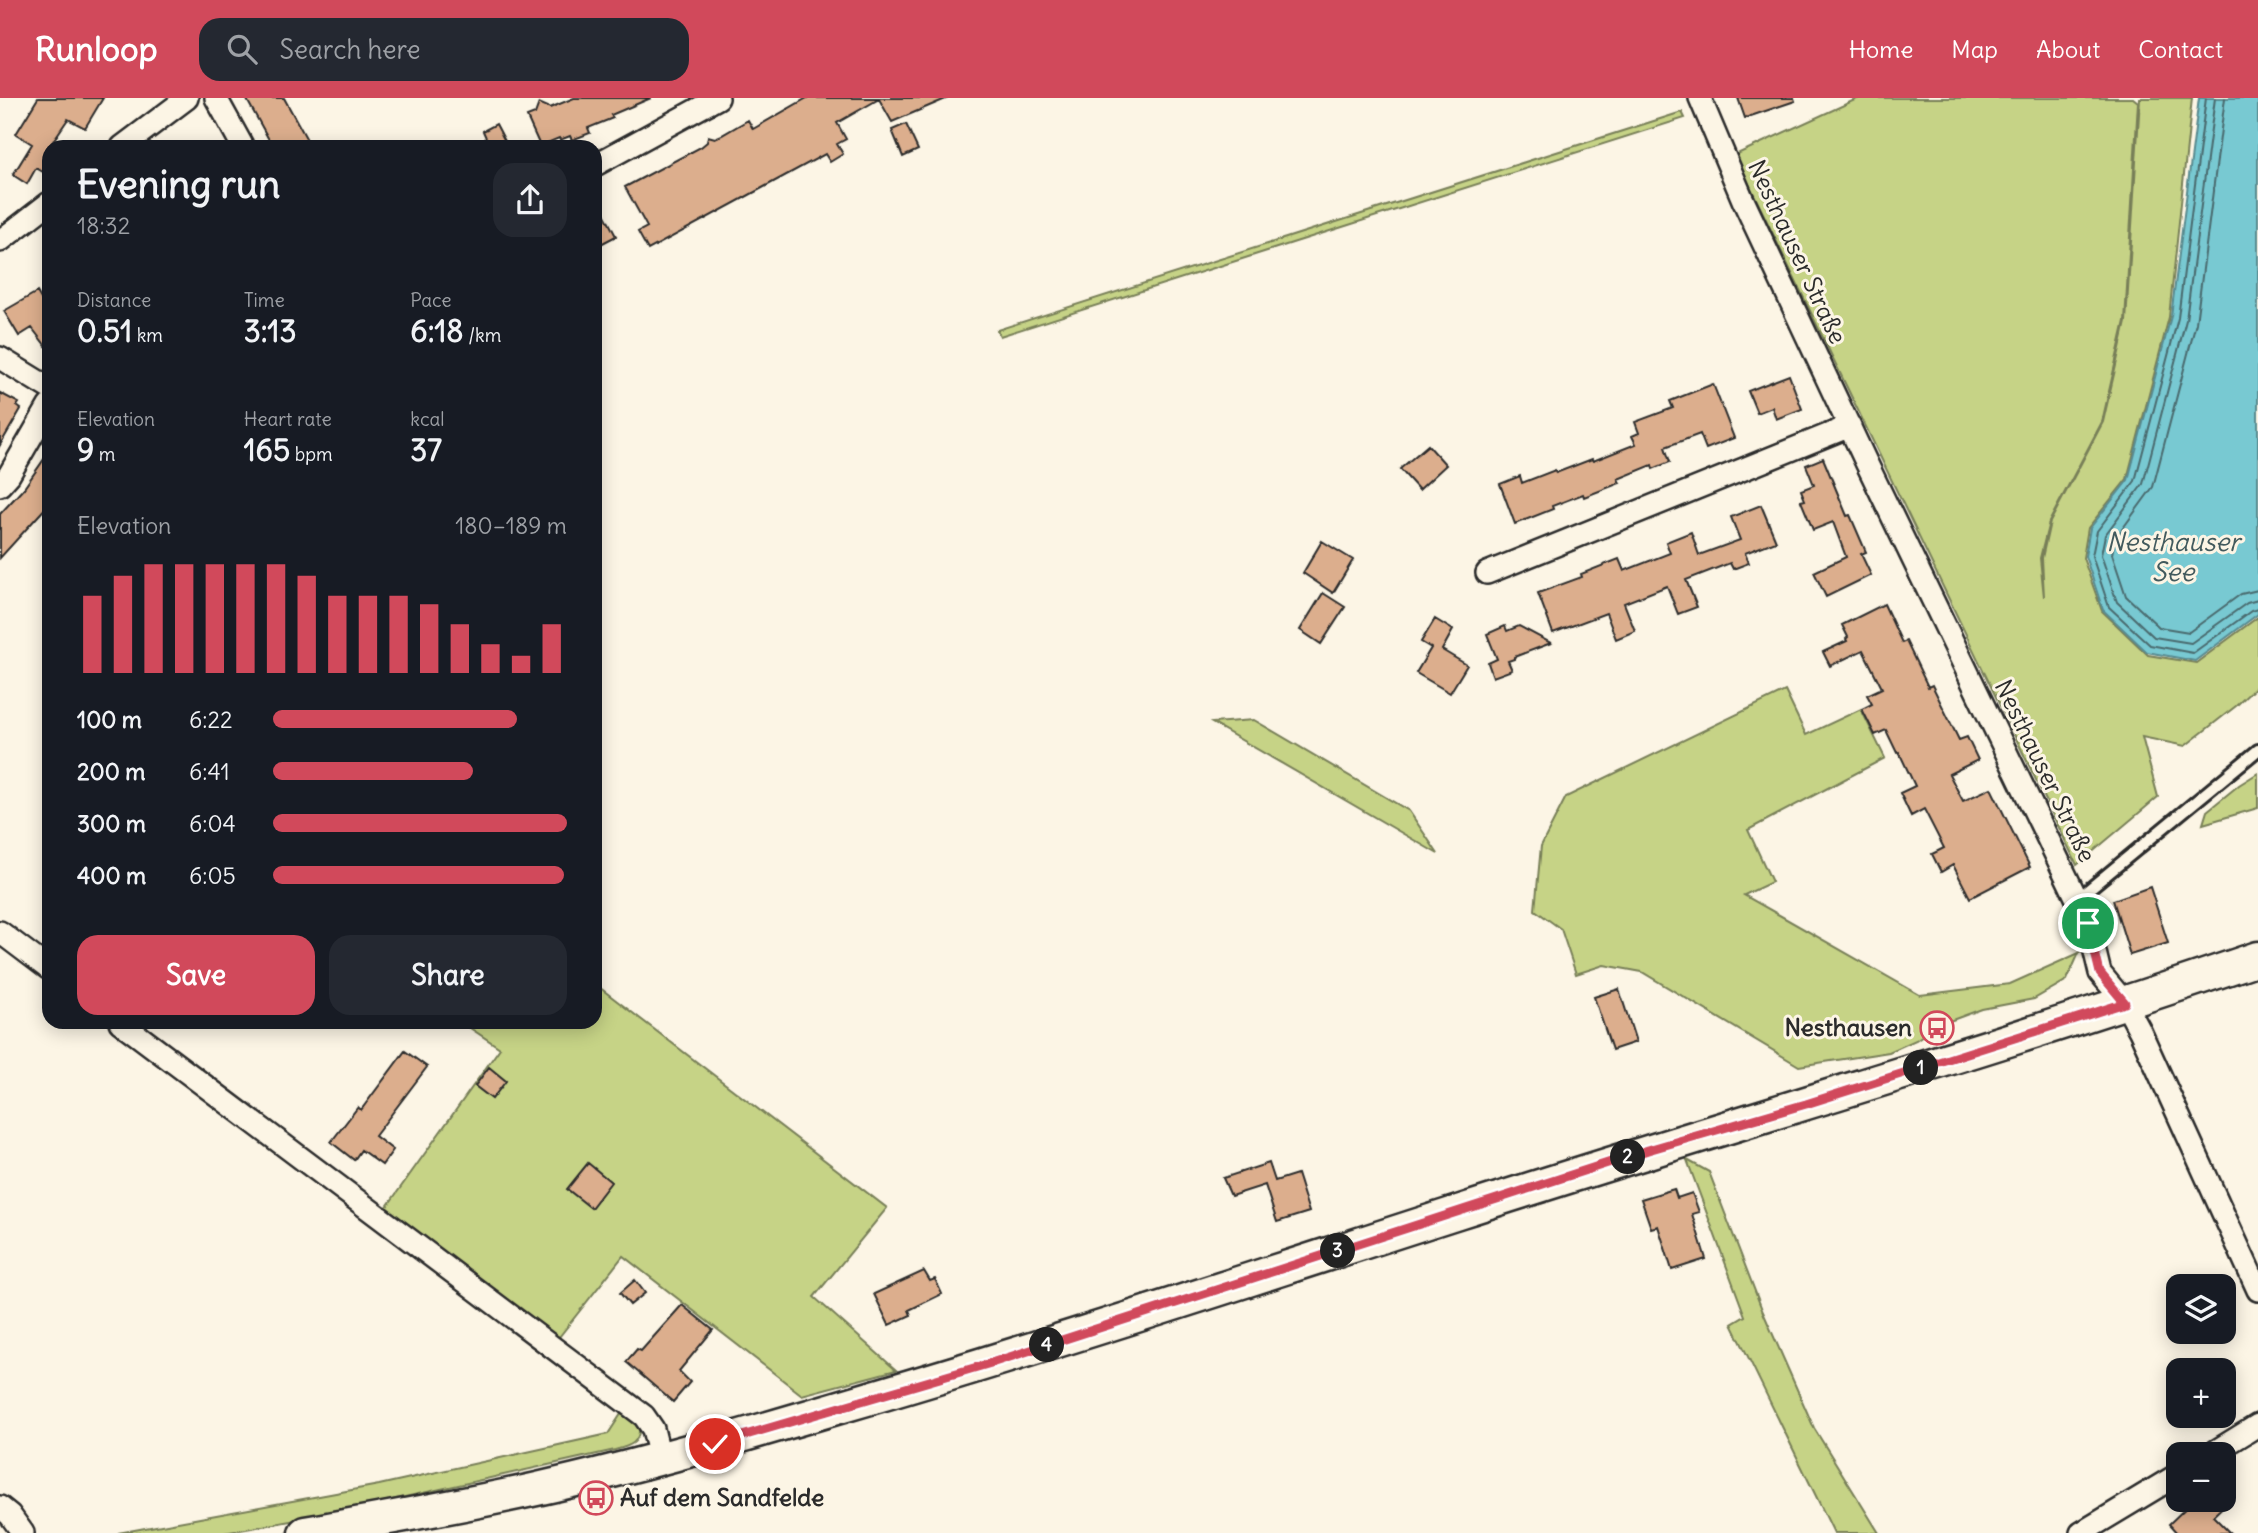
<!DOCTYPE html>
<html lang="en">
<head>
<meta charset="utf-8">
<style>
	body { margin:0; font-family:Delius,sans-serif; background:#242831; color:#f1f3f6; height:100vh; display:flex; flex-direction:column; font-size:26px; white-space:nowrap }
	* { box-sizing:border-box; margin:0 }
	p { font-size:23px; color:#9ea1a6 }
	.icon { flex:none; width:38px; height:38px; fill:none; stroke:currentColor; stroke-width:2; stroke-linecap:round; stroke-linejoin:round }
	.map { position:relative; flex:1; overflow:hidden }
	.panel { position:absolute; left:42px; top:42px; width:560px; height:889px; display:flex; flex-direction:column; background:#171b24; border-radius:21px; box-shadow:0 4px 18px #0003 }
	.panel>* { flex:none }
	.buttons { position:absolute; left:2166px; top:1176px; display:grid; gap:14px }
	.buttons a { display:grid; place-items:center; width:70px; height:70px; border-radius:14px; background:#171b24; box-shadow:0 4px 18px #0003; font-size:35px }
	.pin { position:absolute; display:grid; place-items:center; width:60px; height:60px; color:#fff; margin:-30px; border:4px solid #fff; border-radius:50%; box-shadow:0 2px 7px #0007 }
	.km { position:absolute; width:35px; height:35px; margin:-18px; border-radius:50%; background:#222; color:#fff; font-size:19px; line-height:35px; text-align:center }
	.round { display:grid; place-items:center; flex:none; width:74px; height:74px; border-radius:21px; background:#242831 }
	.overview { display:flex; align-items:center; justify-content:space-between; height:119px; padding:0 35px }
	h1 { font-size:38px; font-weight:700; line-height:52px }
	.figures { display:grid; grid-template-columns:repeat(3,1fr); gap:10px; height:119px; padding:7px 35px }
	.figures div { display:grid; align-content:center }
	.figures b { font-size:30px; font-weight:700 }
	.figures small { font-size:19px; font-weight:400 }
	.figures p { font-size:19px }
	.chart { height:196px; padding:14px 35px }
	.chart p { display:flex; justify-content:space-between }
	.chart svg { width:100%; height:126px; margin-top:7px; stroke:#d1495b; stroke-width:6 }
	.button { display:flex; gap:14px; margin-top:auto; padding:14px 35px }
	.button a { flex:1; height:80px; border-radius:21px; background:#d1495b; color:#fff; font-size:28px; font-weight:700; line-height:80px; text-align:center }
	.button a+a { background:#242831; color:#f1f3f6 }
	ul { padding:0 35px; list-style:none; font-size:23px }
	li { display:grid; grid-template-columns:112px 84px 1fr; align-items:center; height:52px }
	li i { height:18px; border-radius:9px; background:#d1495b }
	header { display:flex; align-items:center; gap:42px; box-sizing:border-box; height:98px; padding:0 35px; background:#d1495b; color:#fff }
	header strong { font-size:33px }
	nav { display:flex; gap:38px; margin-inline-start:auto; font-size:24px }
	.search { width:490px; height:63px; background:#242831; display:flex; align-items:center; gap:18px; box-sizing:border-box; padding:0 24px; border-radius:21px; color:#9ea1a6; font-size:26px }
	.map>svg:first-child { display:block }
</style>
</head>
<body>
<header>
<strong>Runloop</strong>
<div class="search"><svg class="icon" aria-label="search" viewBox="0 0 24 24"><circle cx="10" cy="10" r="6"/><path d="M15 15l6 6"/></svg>Search here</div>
<nav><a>Home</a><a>Map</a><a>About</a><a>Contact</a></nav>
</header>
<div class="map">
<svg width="2258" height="1435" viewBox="0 0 2258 1435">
	<rect width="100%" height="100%" fill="#fcf5e5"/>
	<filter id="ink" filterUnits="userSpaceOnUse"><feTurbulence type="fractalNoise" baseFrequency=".0143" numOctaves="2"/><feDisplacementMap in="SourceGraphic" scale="14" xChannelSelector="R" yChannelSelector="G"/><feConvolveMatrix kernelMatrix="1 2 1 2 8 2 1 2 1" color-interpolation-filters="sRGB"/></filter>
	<g filter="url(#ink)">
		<!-- green -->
		<path fill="#c6d386" stroke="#787f58" stroke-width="2" d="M1859 0H2133L2138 4 2125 223 2102 324 2049 424 2040 460 2044 499 2042 460 2050 424 2103 324 2126 224 2140 0H2192L2169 219 2127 381 2088 430 2083 460 2102 513 2148 557 2196 565 2258 519V587L2236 608 2185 648 2142 639 2158 699 2077 767 1735 57Z
			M1682 14 1685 20 1000 238 997 232Z
			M1785 593 1806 637 1861 611 1885 660 1748 732 1772 784 1744 797 1920 897 2010 886 2079 855 2067 882 2034 901 1982 911 1936 928 1916 942 1889 954 1799 968 1642 874 1604 867 1576 876 1561 831 1535 812 1541 748 1566 699Z
			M1254 622 1409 713 1438 756 1212 625Z
			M2258 675V710L2203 726 2207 713 2239 687Z
			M595 886 887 1110 814 1199 896 1272 802 1297 623 1158 556 1243 381 1117 500 950 461 924H595Z
			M1687 1062 1709 1074 1763 1214 1814 1330 1879 1435H1834L1732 1226 1745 1218Z
			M623 1313 639 1327C641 1345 630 1348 615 1352L324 1417 224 1435H118L379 1387 608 1336Z"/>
		<!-- water -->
		<path fill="#78c9d2" stroke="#598a8f" stroke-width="2" d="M2199 0H2258V516L2195 563 2147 554 2103 512 2085 458 2090 430 2128 382 2171 218Z"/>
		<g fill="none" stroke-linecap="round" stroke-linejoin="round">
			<!-- shore -->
			<path stroke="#4a6a6e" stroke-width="2" d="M2206 0 2178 220 2135 383 2097 433 2092 458 2109 509 2150 547 2193 555 2251 513 2258 511
				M2215 0 2186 222 2143 386 2105 437 2101 457 2117 504 2154 539 2191 545 2247 505 2258 502
				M2225 0 2196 225 2153 389 2115 441 2112 456 2126 498 2159 529 2189 534 2241 496 2258 492"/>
		</g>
		<!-- building -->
		<path fill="#dcae8d" stroke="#2b2b2b" stroke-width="2" d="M38 0H103L85 30 68 21 49 49V63L43 74 36 70 27 86 13 77 32 46 16 36Z
			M246 0H284L311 49H273Z
			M574 0H651L611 17 613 20 588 30 590 35 572 42 570 38 560 42 559 40 540 48 527 19 535 16 539 5 550 10Z
			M807 0H948L892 24 879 1 837 25 846 41 837 46 843 56 830 64 825 56 648 152 638 134 647 129 625 89 701 49 707 44 708 38 715 40 722 37 748 22 753 31Z
			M1738 0H1794L1795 3 1745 20Z
			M496 26 508 49H490L483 33Z
			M906 26 918 52 903 59 892 32Z
			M595 98 616 138 595 149Z
			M37 194 49 215V252L32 230 19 238 4 213Z
			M1789 277 1802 311 1776 321 1772 309 1757 315 1748 293Z
			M1713 286 1734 340 1706 351 1700 336 1665 349 1670 364 1653 371 1652 367 1618 381 1620 385 1584 399 1583 396 1552 408 1553 411 1515 426 1500 386 1520 378 1522 385 1555 372 1556 375 1592 361 1593 363 1636 346 1632 338 1639 335 1635 324 1673 310 1670 303Z
			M0 295 19 305 17 308 21 311 0 347Z
			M1428 347 1446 367 1419 392 1400 371Z
			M49 354V406L0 460V416L24 390Z
			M1823 360 1847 418 1850 417 1866 454 1861 456 1871 477 1826 499 1814 474 1846 459 1833 424 1813 432 1801 403 1805 402 1801 392 1814 387 1806 367Z
			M1761 407 1776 443 1745 455 1749 465 1733 471 1730 465 1686 482 1697 509 1678 516 1667 488 1624 505 1635 533 1616 541 1606 515 1553 535 1538 495 1582 479 1581 476 1619 461 1624 473 1670 455 1666 444 1691 434 1699 457 1740 442 1731 419Z
			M1322 443 1353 462 1333 495 1303 475Z
			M1323 495 1345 509 1321 546 1300 532Z
			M1884 506 1902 545 1906 543 1928 589 1932 587 1959 642 1967 639 1978 662 1949 676 1963 703 1991 690 2030 769 1970 800 1953 767 1941 774 1932 756 1944 750 1924 711 1911 718 1900 695 1915 688 1899 654 1897 655 1886 632 1875 637 1862 611 1872 606 1867 597 1882 590 1863 552 1830 568 1823 554 1847 543 1846 541 1848 539 1842 527Z
			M1435 521 1453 532 1442 552 1467 567 1450 595 1416 575 1431 550 1421 544Z
			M1505 528 1507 533 1519 528 1551 545 1514 559V561L1508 563 1512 572 1493 579 1488 565 1497 561 1487 536Z
			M2150 789 2168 845 2130 857 2113 802Z
			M1619 891 1636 944 1612 952 1594 899Z
			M405 953 427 969 375 1038 393 1052 382 1067 361 1052 354 1062 331 1044 358 1009 361 1012Z
			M489 969 506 983 492 1001 475 988Z
			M588 1065 611 1084 591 1110 567 1091Z
			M1269 1065 1275 1083 1297 1076 1309 1114 1277 1124 1265 1087 1231 1098 1223 1080Z
			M1674 1091 1677 1100 1692 1095 1699 1114 1692 1116 1706 1161 1672 1172 1658 1128 1651 1130 1641 1101Z
			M924 1173 930 1183 935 1181 942 1196 909 1212 911 1217 889 1227 874 1196Z
			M635 1182 645 1195 630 1207 620 1195Z
			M682 1207 713 1232 679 1273 690 1284 673 1304 626 1264 637 1251 641 1253Z
			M2194 1402H2230L2213 1418 2230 1435H2177L2169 1426Z"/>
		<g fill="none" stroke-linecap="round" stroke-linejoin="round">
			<defs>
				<path id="service" d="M2077 801 2258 652"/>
				<path id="minor" d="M216 0 243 49
					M1700 0 1743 102 1867 366 2077 801 2088 825 2100 875 2125 905 2140 933 2258 1192
					M122 49 187 0
					M595 67 718 0
					M0 143 49 105
					M0 260 49 290
					M0 387 9 377 49 308
					M1487 475 1850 328
					M0 834 49 871
					M120 924 644 1318 653 1331 660 1359
					M2211 1356 2258 1327
					M0 1409 10 1417 23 1435
					M2081 1435 2179 1376"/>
				<path id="primary" d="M305 1435C383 1421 460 1408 537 1391 640 1368 742 1338 843 1308 1049 1248 1253 1180 1458 1114 1724 1028 1993 951 2258 860"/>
			</defs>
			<!-- service casing -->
			<use href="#service" stroke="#2b2b2b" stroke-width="16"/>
			<!-- minor casing -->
			<use href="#minor" stroke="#2b2b2b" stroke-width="26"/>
			<!-- primary casing -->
			<use href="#primary" stroke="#2b2b2b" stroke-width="37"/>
			<!-- service -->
			<use href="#service" stroke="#fcf5e5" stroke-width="10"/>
			<!-- minor -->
			<use href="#minor" stroke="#fcf5e5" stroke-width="21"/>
			<!-- primary -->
			<use href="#primary" stroke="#fcf5e5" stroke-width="32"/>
		</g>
	</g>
	<g fill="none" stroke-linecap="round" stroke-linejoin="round" filter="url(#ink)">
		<defs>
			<path id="route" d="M715 1346 991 1265 1648 1052 1806 1006 2125 905 2100 875 2088 825"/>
		</defs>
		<!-- route casing -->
		<use href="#route" stroke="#fff" stroke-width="14"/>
		<!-- route -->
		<use href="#route" stroke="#d1495b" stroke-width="9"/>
	</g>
	<!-- icons -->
	<defs>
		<symbol id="bus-ring" viewBox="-11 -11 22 22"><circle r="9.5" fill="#fcf5e5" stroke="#d1495b" stroke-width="1.5"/><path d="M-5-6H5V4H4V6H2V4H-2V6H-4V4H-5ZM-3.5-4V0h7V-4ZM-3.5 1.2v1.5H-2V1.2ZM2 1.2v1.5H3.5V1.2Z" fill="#d1495b"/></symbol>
	</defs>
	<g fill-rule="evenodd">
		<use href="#bus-ring" x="1918" y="911" width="38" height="38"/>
		<use href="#bus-ring" x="577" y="1381" width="38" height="38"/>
	</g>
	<g text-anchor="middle" stroke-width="6" stroke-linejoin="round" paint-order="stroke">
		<!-- street labels -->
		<g font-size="24" fill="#2b2b2b" stroke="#fcf5e5">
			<text transform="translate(1797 154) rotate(65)" y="8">Nesthauser Straße</text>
			<text transform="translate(2045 673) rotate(64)" y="8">Nesthauser Straße</text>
		</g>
		<!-- poi labels -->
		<g font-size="24" font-weight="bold" fill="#2b2b2b" stroke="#fcf5e5" text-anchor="end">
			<text x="1912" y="938">Nesthausen</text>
			<text x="620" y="1408" text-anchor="start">Auf dem Sandfelde</text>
		</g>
		<!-- water labels -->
		<g font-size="26" font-style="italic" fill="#425a5d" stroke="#fcf5e5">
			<text x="2173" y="453">Nesthauser<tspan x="2173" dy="30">See</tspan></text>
		</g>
	</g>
</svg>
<div class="buttons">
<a><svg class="icon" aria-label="layers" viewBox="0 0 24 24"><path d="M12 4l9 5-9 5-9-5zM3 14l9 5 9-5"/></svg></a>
<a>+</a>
<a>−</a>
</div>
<div class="pin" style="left:2088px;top:825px;background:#1e9e55"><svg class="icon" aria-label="arrive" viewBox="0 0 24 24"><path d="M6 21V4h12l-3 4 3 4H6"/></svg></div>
<div class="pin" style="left:715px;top:1346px;background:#d93025"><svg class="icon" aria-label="check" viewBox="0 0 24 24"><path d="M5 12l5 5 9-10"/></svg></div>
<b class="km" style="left:1921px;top:970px">1</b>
<b class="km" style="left:1628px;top:1059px">2</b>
<b class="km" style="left:1338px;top:1153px">3</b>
<b class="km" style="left:1047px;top:1247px">4</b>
<section class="panel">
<div class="overview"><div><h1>Evening run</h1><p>18:32</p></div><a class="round"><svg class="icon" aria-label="share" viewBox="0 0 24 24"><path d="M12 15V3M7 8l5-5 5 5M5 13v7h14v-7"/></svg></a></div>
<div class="figures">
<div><p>Distance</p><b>0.51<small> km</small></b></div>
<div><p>Time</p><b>3:13</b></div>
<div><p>Pace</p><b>6:18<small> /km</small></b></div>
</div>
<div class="figures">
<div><p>Elevation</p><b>9<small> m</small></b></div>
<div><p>Heart rate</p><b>165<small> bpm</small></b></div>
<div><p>kcal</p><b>37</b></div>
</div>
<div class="chart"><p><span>Elevation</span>180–189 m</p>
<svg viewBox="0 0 160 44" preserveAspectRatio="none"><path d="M5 44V17M15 44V10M25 44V6M35 44V6M45 44V6M55 44V6M65 44V6M75 44V10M85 44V17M95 44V17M105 44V17M115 44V20M125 44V27M135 44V34M145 44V38M155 44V27"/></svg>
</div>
<ul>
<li><b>100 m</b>6:22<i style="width:83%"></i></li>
<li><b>200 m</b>6:41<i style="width:68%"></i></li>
<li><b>300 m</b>6:04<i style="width:100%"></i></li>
<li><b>400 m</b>6:05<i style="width:99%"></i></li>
</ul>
<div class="button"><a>Save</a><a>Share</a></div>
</section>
</div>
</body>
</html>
